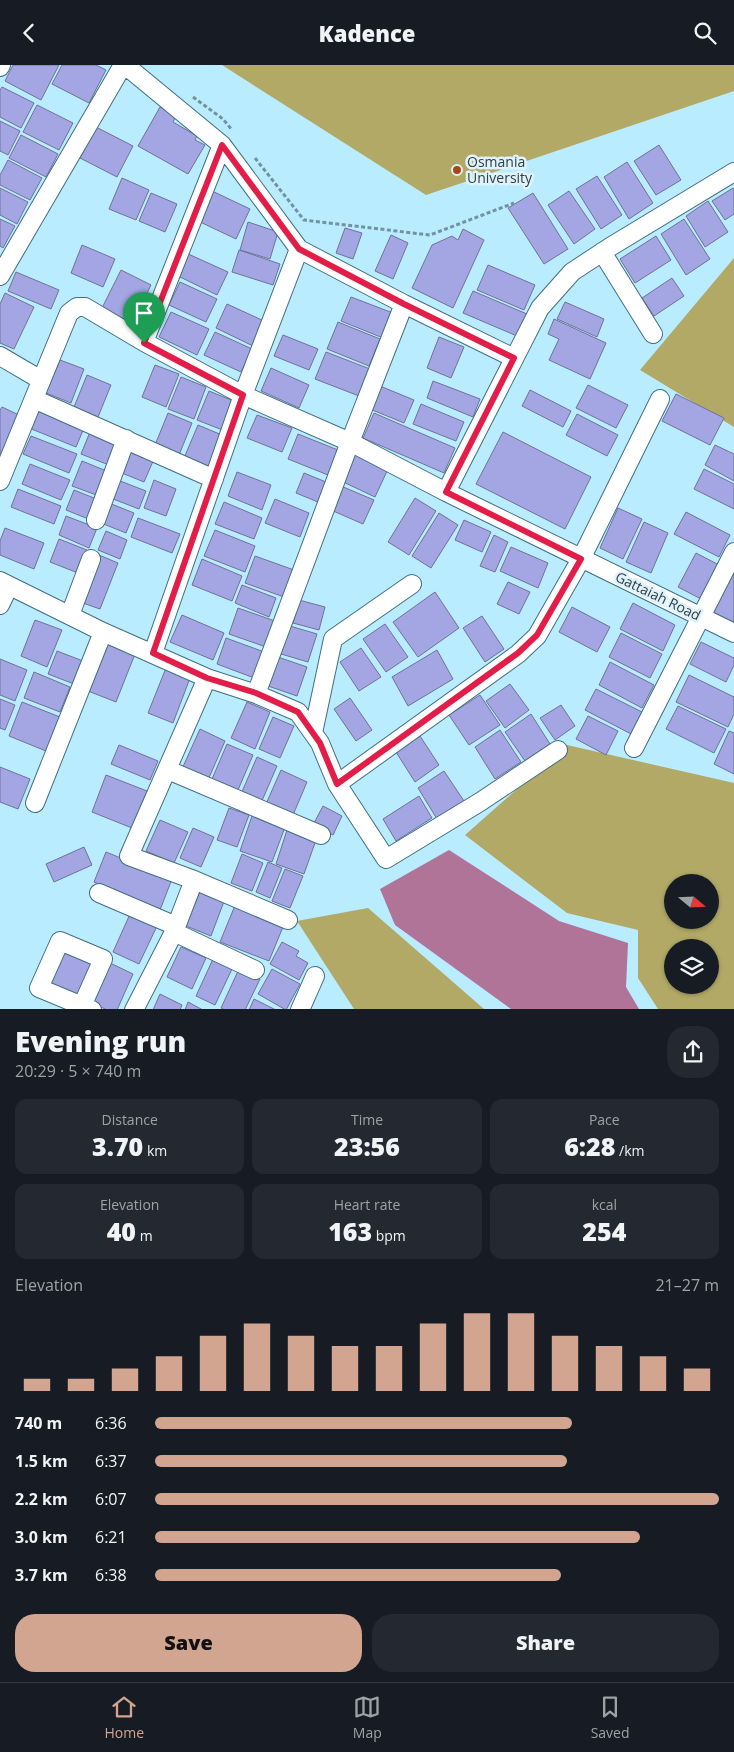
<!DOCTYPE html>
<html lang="en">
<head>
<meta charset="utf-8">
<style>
	body { margin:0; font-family:"Open Sans",sans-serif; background:#242831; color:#f1f3f6; height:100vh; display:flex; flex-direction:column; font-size:19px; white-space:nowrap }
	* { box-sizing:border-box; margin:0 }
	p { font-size:16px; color:#9ea1a6 }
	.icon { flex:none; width:28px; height:28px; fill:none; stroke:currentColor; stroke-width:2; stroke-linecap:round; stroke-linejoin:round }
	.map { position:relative; height:944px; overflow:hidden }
	.side { display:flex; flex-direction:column; background:#171b24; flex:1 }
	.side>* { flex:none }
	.needle { width:32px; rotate:109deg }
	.fabs { position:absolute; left:664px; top:809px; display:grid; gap:10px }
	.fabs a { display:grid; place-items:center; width:55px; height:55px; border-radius:50%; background:#171b24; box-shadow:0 1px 4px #0004; font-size:25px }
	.pin { position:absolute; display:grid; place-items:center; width:42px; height:42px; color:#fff; margin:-51px -21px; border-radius:50% 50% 50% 0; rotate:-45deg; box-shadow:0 0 5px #0007 }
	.pin .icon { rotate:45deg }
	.round { display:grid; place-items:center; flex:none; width:52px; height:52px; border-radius:20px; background:#242831 }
	.overview { display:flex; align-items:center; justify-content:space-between; height:85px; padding:0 15px }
	h1 { font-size:28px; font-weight:800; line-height:38px }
	.stats { display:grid; grid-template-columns:repeat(3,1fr); gap:8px; height:85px; padding:5px 15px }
	.stats div { display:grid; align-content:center; border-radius:12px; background:#242831; text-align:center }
	.stats b { font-size:25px; font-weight:800 }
	.stats small { font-size:14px; font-weight:400 }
	.stats p { font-size:14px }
	.chart { height:140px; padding:10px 15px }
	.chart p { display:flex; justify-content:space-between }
	.chart svg { width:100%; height:90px; margin-top:5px; stroke:#d1a590; stroke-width:6 }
	.cta { display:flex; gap:10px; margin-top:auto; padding:10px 15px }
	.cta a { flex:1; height:58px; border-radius:20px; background:#d1a590; color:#111; font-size:20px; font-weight:800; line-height:58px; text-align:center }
	.cta a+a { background:#242831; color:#f1f3f6 }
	ul { padding:0 15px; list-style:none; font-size:16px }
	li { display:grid; grid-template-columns:80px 60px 1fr; align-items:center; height:38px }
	li i { height:12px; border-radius:6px; background:#d1a590 }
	header { display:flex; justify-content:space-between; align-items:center; height:65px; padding:0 15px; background:#171b24; font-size:22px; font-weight:800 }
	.menu { display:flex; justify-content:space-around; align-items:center; height:70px; border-top:1px solid #363941; background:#171b24; font-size:14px; color:#9ea1a6 }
	.menu a { display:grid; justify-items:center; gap:2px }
	.menu .selected { color:#d1a590 }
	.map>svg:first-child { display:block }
</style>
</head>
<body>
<header><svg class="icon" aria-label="back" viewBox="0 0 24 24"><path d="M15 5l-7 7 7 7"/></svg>Kadence<svg class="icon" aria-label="search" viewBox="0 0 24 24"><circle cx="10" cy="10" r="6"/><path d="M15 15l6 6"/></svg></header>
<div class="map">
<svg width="734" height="945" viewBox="0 0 734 945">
	<rect width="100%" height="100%" fill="#b9ecff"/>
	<!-- forest -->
	<path fill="#b1a965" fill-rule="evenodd" d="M222 0H734V26L426 130Z
		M734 193V362L640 305Z
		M567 680 734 718V944H658L638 913V865L567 848 465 770ZM672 818H710V855H672ZM672 882H710V920H672Z
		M368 843 484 944H354L297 856Z"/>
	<!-- water -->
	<path fill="#b07499" d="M449 785 559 856 628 878 626 922 639 944H511L395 860 380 824Z"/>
	<!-- building -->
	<path fill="#a4a6e4" stroke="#707197" d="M13 0H59L41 35 5 16Z
		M62 0H96L106 5 89 38 52 19Z
		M2 22 34 38 21 63 0 52V25Z
		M37 40 73 58 59 85 23 67Z
		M160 42 176 51 173 57 197 71 195 75 205 80 188 109 138 81Z
		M0 56 20 66 8 90 0 86Z
		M96 62 133 81 117 112 80 93Z
		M21 70 58 89 46 112 9 93Z
		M659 80 681 115 656 130 634 96Z
		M8 95 42 113 30 135 0 120V110Z
		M627 97 653 138 629 154 604 112Z
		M597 111 622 150 601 164 576 124Z
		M122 113 149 125 136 155 109 144Z
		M0 123 28 137 17 159 0 150Z
		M733 123 734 125V149L725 155 712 136Z
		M210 125 250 144 236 174 196 155Z
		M569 126 595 164 574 179 548 140Z
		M151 128 177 139 165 167 139 156Z
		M533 128 568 184 544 199 508 143Z
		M708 136 728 167 705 182 686 151Z
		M0 154 15 161 3 183 0 181Z
		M684 154 710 194 686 210 661 169Z
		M248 157 278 167 270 194 240 185Z
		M345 163 362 168 353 194 336 188Z
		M463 164 484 175 453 243 412 223 432 180 452 171 458 175Z
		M391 170 408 178 393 214 375 206Z
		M656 171 671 195 635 218 620 194Z
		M82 180 115 194 103 222 71 208Z
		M239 185 280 199 273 220 232 207Z
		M186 188 228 207 217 230 176 210Z
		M488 200 535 220 524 245 477 225Z
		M121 205 151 220 132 258 102 243Z
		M16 207 59 225 51 244 8 226Z
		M672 213 684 231 654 251 642 233Z
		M180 217 217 234 206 257 169 240Z
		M473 226 527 249 517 271 463 248Z
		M5 228 34 242 14 284 0 278V239Z
		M351 232 393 248 383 273 341 256Z
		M565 237 604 254 597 272 557 254Z
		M227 239 264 256 253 281 216 263Z
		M171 247 209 264 197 290 159 272Z
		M554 254 606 278 590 314 549 295 559 274 548 269Z
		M338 257 380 274 369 301 327 284Z
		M215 267 252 284 241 307 204 290Z
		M283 270 318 284 309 305 274 291Z
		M439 272 464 282 451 313 427 303Z
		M326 287 370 304 359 331 315 314Z
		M60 295 84 304 71 338 46 328Z
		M155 300 179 309 166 342 142 332Z
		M271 303 309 320 299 343 261 326Z
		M87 310 111 320 98 352 74 342Z
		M181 312 206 322 194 354 168 344Z
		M433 316 480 334 473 352 427 333Z
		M588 320 628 340 616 363 576 343Z
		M380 321 414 335 404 358 370 344Z
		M530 325 571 346 563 362 522 341Z
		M209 326 236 337 225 366 197 355Z
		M676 329 724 353 710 380 662 356Z
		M421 339 464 357 456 376 413 359Z
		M2 342 19 350 0 391V345Z
		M36 344 84 363 76 382 29 363Z
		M168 348 192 358 179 390 155 380Z
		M374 348 455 383 444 408 363 373Z
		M577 349 618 370 607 391 566 370Z
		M257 350 292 363 282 387 247 373Z
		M198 360 222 370 209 403 184 393Z
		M90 367 118 378 109 400 81 389Z
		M503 367 591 412 565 464 476 419Z
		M298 369 338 385 328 410 288 394Z
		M31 371 77 389 69 408 23 389Z
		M715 380 734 389V416L705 400Z
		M127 383 154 394 144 417 117 406Z
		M352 388 388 404 375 432 339 415Z
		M82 396 109 407 99 431 72 421Z
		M30 399 70 415 61 435 22 419Z
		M704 404 734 419V444L694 424Z
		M237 407 271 420 262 445 228 431Z
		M304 408 326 417 318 437 296 428Z
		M115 414 146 426 139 444 108 432Z
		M154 415 176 424 166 451 144 443Z
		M341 421 374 435 363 459 331 445Z
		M18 424 61 441 54 459 11 442Z
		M74 425 99 435 91 455 66 445Z
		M415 433 436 446 409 490 388 477Z
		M275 434 309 448 300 472 265 458Z
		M224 437 262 453 254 474 215 459Z
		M109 438 134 448 126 468 101 458Z
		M618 443 642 454 623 494 600 483Z
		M686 447 730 470 719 492 674 469Z
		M439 448 458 460 431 503 412 491Z
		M66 451 97 463 89 483 59 470Z
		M138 453 180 469 172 488 131 472Z
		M464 455 491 467 482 487 455 475Z
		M644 457 668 468 651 508 626 497Z
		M5 463 44 478 34 504 0 490V476Z
		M215 465 255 481 245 507 204 491Z
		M106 466 127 475 120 494 98 485Z
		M494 470 508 477 495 507 480 501Z
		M59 474 87 485 78 508 50 497Z
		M511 482 548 498 538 523 500 506Z
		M696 488 719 500 701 534 678 522Z
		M99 490 118 498 100 544 80 537Z
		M255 491 294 505 284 532 245 518Z
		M202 494 242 511 232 536 192 520Z
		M734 508V558L712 547Z
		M508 517 530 527 519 549 497 539Z
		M242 520 276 533 269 552 235 538Z
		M435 527 459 563 418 592 393 557Z
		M299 535 325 542 319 565 293 558Z
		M633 538 675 560 663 586 620 564Z
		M572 542 610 562 597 587 559 567Z
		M238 543 275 556 266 582 229 569Z
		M182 550 224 568 213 595 170 577Z
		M482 551 504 584 485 597 463 563Z
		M35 555 62 565 47 602 21 591Z
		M385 559 408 592 386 607 363 574Z
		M290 561 317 569 308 597 281 589Z
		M621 568 662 589 650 613 609 592Z
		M226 573 267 588 257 614 217 599Z
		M701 577 734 593V600L726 617 690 599Z
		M107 578 135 589 116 637 88 626Z
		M361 583 381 612 359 626 340 597Z
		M437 585 453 614 408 641 392 612Z
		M57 586 83 596 74 619 48 609Z
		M278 592 307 602 297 631 268 621Z
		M0 594 27 605 15 636 0 630Z
		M610 597 654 620 642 643 599 620Z
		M166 603 190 613 173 658 148 648Z
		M34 607 70 622 60 647 24 633Z
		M689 610 734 632V649L728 662 676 637Z
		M510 619 529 645 505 663 486 636Z
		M596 624 646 649 635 671 585 645Z
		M480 630 500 660 469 680 449 650Z
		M350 633 372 665 356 676 334 644Z
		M0 634 15 640 5 665 0 663Z
		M22 637 60 652 46 686 9 671Z
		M247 637 270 647 255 684 231 673Z
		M561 640 575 661 555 675 540 653Z
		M678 641 726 664 714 688 666 664Z
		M531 649 550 679 525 696 505 667Z
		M588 651 618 666 606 690 576 674Z
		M273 652 294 661 280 693 259 684Z
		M200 664 225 676 208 715 182 704Z
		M500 665 521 697 495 714 475 682Z
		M729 666 734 668V709L714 699Z
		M420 671 439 700 415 717 396 687Z
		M227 679 253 690 238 725 212 714Z
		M119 680 158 696 150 715 111 699Z
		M257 692 277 701 261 738 241 729Z
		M0 702 30 714 18 744 0 737Z
		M281 705 307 717 293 750 266 739Z
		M444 706 464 736 437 754 418 723Z
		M106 710 147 726 132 763 92 747Z
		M419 731 432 753 396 776 383 754Z
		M323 741 342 751 333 770 313 760Z
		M229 743 249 750 237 782 217 775Z
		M252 751 285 762 272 797 240 786Z
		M160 755 188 767 174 798 146 786Z
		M193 763 214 772 201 802 180 793Z
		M287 765 316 775 304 809 276 799Z
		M84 782 92 800 54 817 46 799Z
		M106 787 172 814 160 845 94 817Z
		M242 789 263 798 252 826 231 818Z
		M268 797 282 803 270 833 256 827Z
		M285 804 303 811 290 843 272 836Z
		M202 821 226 831 211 871 186 861Z
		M236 838 285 857 269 896 220 877Z
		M130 849 157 861 139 899 113 887Z
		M60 877 96 893 79 933 43 916Z
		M282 877 299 886 296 891 308 898 299 915 270 899Z
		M181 882 206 893 192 924 167 912Z
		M213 894 232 904 215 940 196 931Z
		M108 897 133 909 117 945H107L91 937Z
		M239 904 260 914 245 945H225L221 943Z
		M272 904 300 919 286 945 258 929Z
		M160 929 182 940 180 945H153Z
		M254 934 276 945H249Z
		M188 937 203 945H185Z"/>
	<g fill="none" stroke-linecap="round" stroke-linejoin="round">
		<defs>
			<path id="minor" d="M125 0 222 80 299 184 404 239 514 293
				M0 2 1 0
				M222 80 144 277 243 330 350 377 446 427 734 568
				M602 187 653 269
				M0 211 123 0
				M0 291 41 315
				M34 334 214 414
				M0 416 69 248 77 242H85L144 277
				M446 427 540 243 572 207 610 182 734 107
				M96 455 126 374
				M0 516 103 567 207 613 256 629 298 647 320 678 337 719 386 794 480 737 558 685
				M0 540 9 521
				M70 550 91 494
				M153 588 243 330 299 184
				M207 613 129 791 194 815 288 855
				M256 629 350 377 404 239
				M313 668 333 574 412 519
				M634 683 734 487
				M168 705 321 770
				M337 719 518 589 537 571 581 494 660 334
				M35 738 103 567
				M99 828 176 861
				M174 867 255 905
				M82 941 103 894 60 876 39 923 92 945
				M134 945 174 867 194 815
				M300 945 315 911"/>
		</defs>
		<!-- minor casing -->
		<use href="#minor" stroke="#406f80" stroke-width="20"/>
		<!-- path -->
		<path stroke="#7093a0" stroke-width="3" stroke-dasharray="4 2.5" stroke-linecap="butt" d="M193 32 223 54 232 65
			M255 93 304 155 430 170 514 138"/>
		<!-- minor -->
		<use href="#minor" stroke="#fff" stroke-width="18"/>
	</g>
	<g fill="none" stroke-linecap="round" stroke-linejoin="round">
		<defs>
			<path id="route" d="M222 80 299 184 404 239 514 293 446 427 581 494 537 570 518 588 337 719 320 678 298 647 256 628 207 613 153 588 243 330 144 278Z"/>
		</defs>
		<!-- route casing -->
		<use href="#route" stroke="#fff" stroke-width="10"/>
		<!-- route -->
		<use href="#route" stroke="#e11d48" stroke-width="6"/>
	</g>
	<!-- markers -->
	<circle fill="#a94513" stroke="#e0f3fb" stroke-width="2" cx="457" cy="105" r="5"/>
	<g text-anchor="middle" stroke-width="5" stroke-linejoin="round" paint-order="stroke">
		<!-- poi labels -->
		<g font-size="14" fill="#2b4047" stroke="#e0f3fb" text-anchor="start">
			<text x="467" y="102">Osmania<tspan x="467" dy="16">University</tspan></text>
		</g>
		<!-- street labels -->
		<g font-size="14" fill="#2b4047" stroke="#e0f3fb">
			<text transform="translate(658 531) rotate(26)" y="5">Gattaiah Road</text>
		</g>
	</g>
</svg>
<div class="fabs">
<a><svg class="needle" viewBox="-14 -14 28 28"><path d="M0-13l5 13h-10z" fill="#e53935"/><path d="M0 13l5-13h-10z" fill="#9ea1a6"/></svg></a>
<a><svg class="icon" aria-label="layers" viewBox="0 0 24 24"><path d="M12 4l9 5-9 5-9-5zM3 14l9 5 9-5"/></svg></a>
</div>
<div class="pin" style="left:144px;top:278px;background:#1e9e55"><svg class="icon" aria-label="arrive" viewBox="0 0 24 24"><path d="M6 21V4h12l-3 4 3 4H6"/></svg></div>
</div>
<section class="side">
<div class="overview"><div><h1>Evening run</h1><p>20:29 · 5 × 740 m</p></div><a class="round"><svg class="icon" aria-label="share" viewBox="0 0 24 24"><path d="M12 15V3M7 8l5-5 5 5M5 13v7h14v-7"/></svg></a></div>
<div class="stats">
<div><p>Distance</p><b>3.70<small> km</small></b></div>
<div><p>Time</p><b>23:56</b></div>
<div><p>Pace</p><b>6:28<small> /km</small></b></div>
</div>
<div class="stats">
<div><p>Elevation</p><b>40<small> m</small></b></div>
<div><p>Heart rate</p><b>163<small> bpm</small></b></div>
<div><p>kcal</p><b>254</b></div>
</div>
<div class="chart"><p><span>Elevation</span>21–27 m</p>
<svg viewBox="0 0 160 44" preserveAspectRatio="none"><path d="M5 44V38M15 44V38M25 44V33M35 44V27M45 44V17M55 44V11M65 44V17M75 44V22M85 44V22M95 44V11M105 44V6M115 44V6M125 44V17M135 44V22M145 44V27M155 44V33"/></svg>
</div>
<ul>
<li><b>740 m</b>6:36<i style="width:74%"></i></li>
<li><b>1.5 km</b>6:37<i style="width:73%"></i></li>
<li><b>2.2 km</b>6:07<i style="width:100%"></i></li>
<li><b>3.0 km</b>6:21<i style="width:86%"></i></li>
<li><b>3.7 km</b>6:38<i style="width:72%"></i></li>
</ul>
<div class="cta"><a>Save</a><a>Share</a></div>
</section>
<nav class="menu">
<a class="selected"><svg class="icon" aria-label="home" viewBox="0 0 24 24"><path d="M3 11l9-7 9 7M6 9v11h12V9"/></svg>Home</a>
<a><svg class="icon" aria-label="map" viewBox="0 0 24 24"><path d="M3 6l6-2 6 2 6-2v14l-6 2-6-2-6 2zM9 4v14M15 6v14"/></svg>Map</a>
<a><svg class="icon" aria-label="saved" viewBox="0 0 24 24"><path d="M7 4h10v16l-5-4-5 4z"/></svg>Saved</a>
</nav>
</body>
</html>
